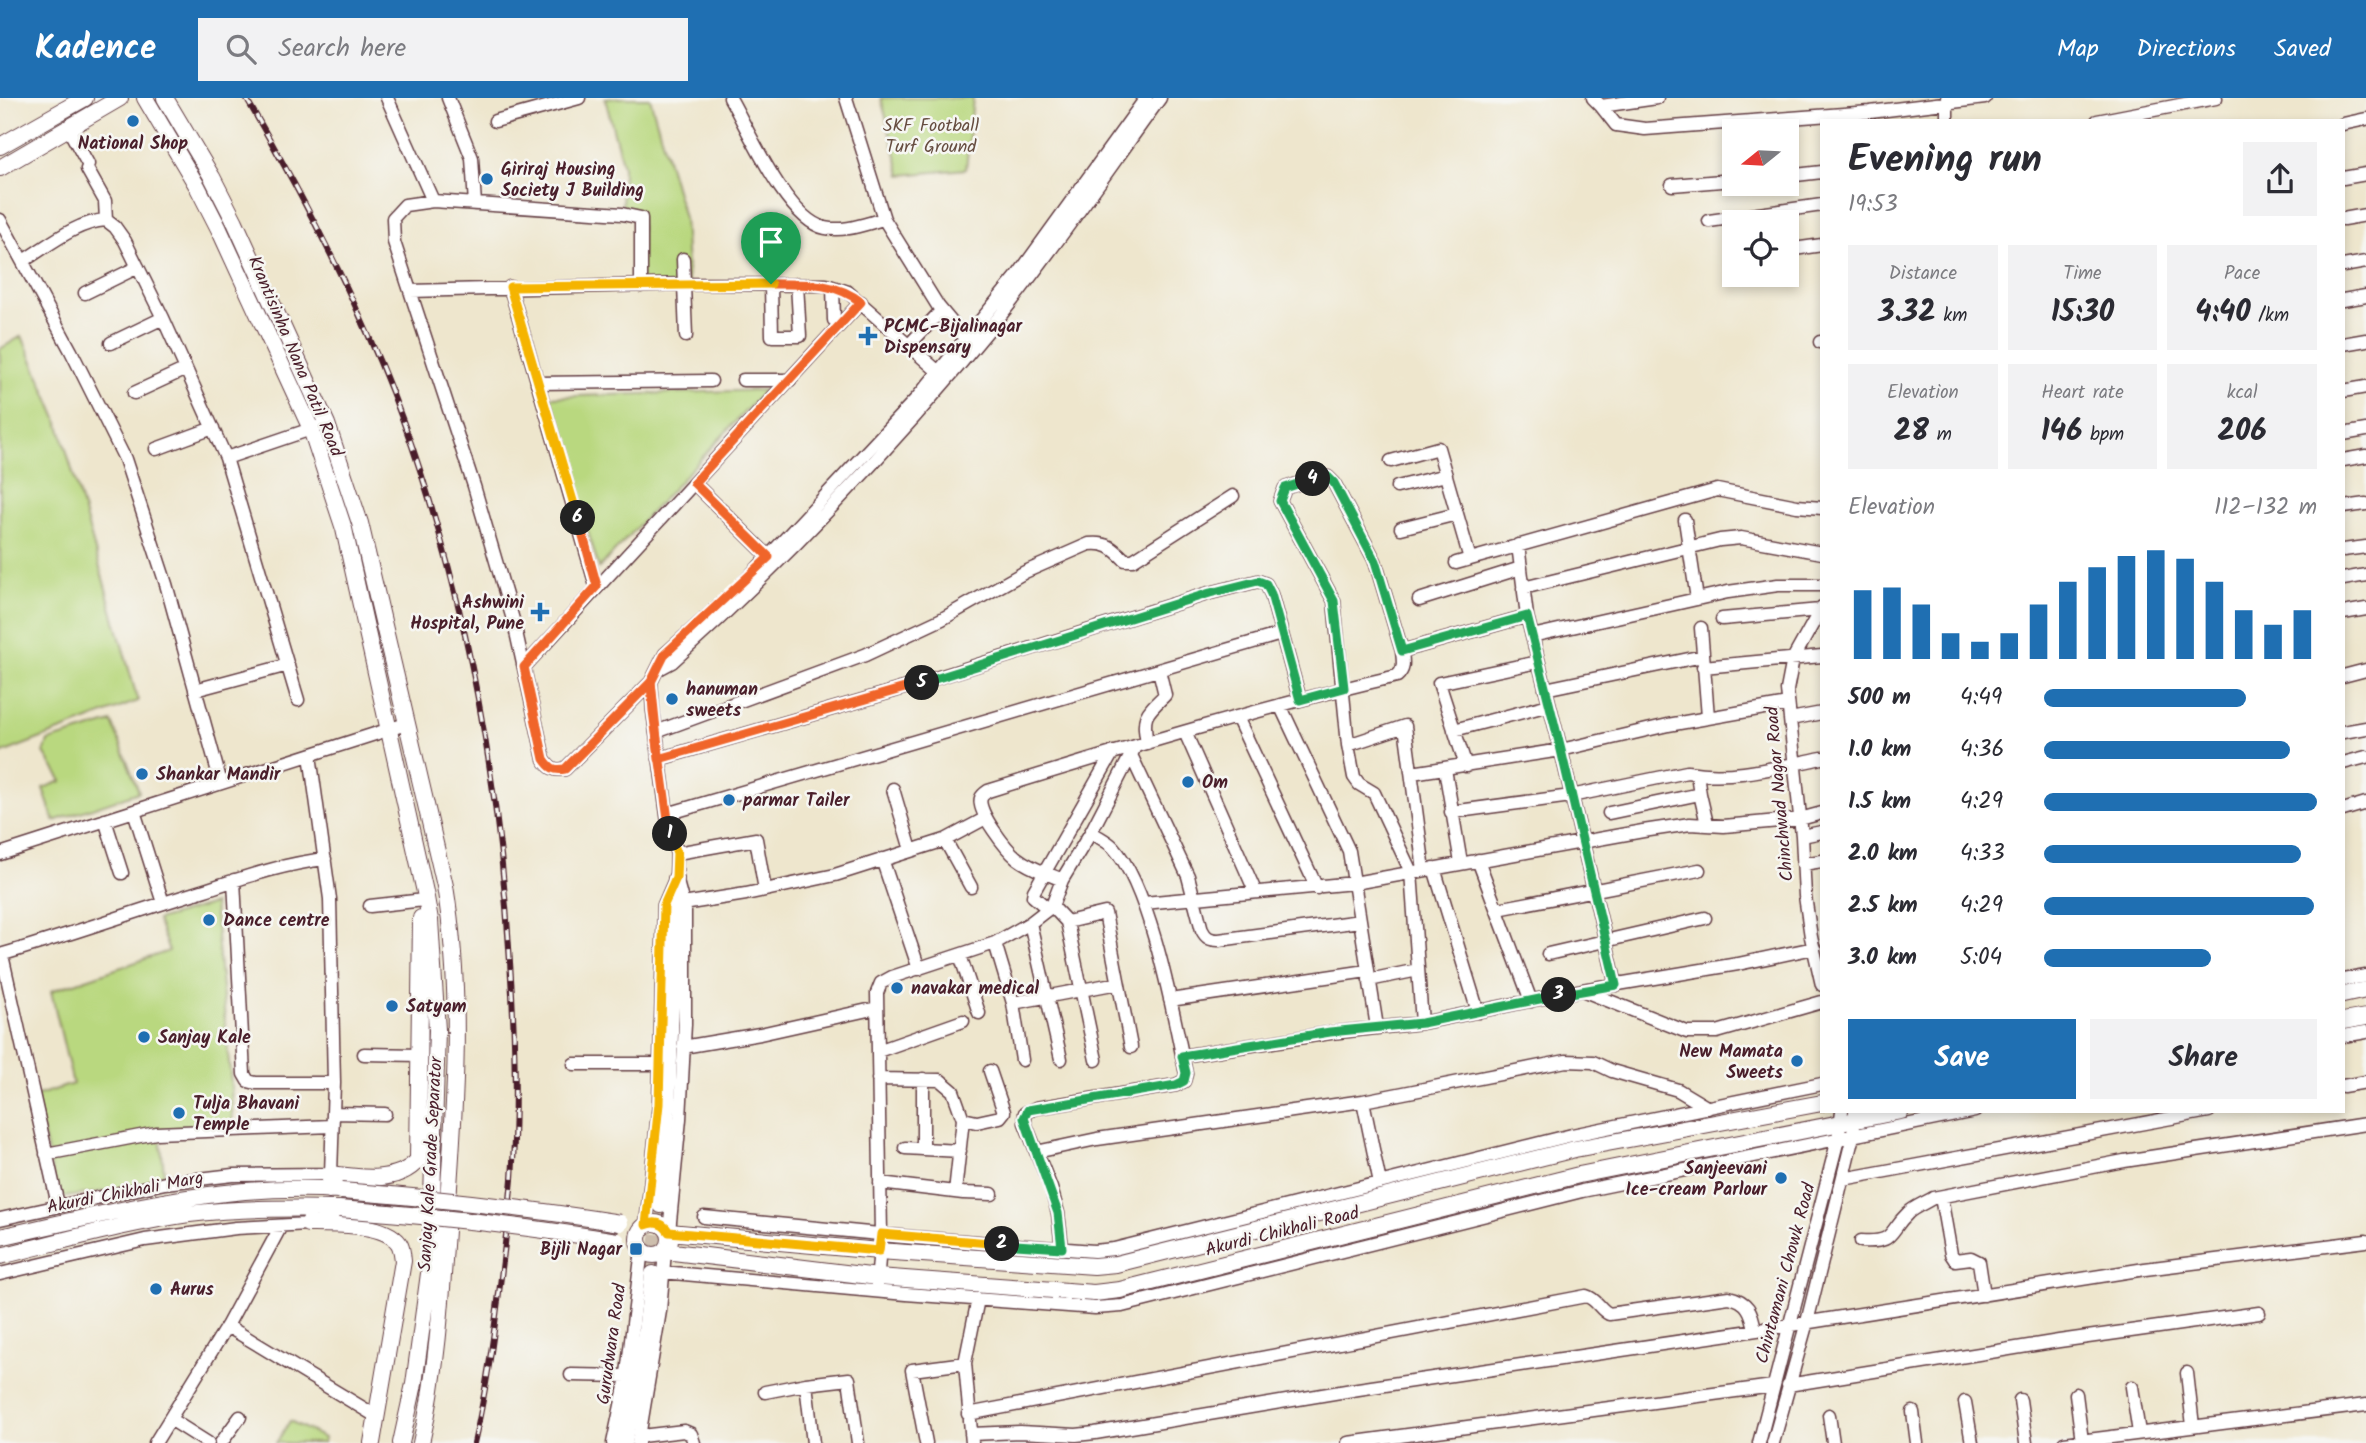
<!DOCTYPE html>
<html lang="en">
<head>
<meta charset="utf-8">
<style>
	body { margin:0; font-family:Kalam,sans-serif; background:#f2f2f3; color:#2b2b33; height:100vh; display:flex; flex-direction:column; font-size:26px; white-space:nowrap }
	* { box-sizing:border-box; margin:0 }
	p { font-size:23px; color:#7c7c81 }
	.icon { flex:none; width:38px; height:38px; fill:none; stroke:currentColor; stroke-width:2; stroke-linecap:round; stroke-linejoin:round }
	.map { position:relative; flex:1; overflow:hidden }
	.details { position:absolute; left:1820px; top:21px; width:525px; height:994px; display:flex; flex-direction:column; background:#fff; border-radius:0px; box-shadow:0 4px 10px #0003 }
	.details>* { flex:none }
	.needle { width:46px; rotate:252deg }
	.fabs { position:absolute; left:1722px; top:21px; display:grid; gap:14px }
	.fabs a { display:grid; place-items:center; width:77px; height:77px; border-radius:0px; background:#fff; box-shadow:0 4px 10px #0003; font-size:35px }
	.pin { position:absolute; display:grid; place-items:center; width:60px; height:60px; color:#fff; margin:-72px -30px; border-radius:50% 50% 50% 0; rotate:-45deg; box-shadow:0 0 7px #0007 }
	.pin .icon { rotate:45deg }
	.km { position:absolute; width:35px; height:35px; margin:-18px; border-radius:50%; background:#222; color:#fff; font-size:19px; line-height:35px; text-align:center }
	.round { display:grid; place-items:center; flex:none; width:74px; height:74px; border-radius:0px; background:#f2f2f3 }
	.head { display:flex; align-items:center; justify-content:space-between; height:119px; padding:0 28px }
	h1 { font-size:38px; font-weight:700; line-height:52px }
	.figures { display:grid; grid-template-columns:repeat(3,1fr); gap:10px; height:119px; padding:7px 28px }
	.figures div { display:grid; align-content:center; border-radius:0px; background:#f2f2f3; text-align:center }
	.figures b { font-size:30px; font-weight:700 }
	.figures small { font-size:19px; font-weight:400 }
	.figures p { font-size:19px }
	.chart { height:196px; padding:14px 28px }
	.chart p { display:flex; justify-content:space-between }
	.chart svg { width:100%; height:126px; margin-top:7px; stroke:#1f6fb2; stroke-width:6 }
	.cta { display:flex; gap:14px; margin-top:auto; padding:14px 28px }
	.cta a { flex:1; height:80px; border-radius:0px; background:#1f6fb2; color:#fff; font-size:28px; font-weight:700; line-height:80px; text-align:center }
	.cta a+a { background:#f2f2f3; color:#2b2b33 }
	ul { padding:0 28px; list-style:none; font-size:23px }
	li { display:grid; grid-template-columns:112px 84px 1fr; align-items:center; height:52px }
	li i { height:18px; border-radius:9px; background:#1f6fb2 }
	header { display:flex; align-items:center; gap:42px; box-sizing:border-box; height:98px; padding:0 35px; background:#1f6fb2; color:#fff }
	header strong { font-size:33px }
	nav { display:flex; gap:38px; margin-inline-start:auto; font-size:24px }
	.search { width:490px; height:63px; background:#f2f2f3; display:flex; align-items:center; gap:18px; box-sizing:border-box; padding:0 24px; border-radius:0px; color:#7c7c81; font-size:26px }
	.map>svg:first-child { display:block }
</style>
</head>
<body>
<header>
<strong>Kadence</strong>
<div class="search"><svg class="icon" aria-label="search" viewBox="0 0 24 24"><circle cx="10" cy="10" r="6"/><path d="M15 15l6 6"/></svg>Search here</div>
<nav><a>Map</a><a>Directions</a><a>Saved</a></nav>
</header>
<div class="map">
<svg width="2366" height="1345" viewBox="0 0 2366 1345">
	<rect width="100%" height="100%" fill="#f6f6f2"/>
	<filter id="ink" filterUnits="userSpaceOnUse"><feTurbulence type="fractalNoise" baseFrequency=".0143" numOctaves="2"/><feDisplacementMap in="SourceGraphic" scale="14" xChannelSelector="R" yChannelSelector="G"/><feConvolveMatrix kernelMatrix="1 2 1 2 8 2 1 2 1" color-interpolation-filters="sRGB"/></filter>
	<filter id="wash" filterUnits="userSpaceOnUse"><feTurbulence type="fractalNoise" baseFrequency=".00686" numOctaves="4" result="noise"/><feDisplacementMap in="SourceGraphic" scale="28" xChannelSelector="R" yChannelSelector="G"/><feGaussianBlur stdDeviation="1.57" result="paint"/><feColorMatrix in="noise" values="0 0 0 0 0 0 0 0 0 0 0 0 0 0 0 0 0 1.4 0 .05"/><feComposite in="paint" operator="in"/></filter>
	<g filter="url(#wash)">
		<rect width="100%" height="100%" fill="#eee6cd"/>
		<!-- green -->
		<path fill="#b9d87f" stroke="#827c55" stroke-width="2" d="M605 0H650L684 120 688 186 641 188V120L622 116 623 69Z
			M881 0H973L966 71 901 77Z
			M22 238 58 323 138 603 0 656V251Z
			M765 292 599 470 547 299Z
			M112 624 139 694 54 723 43 690 62 683 44 655 48 643Z
			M214 806 231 986 233 1030 160 1037 165 1085 58 1100 35 998 73 986 51 893 169 853 157 822Z
			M290 1323 324 1340 323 1345H276Z"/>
	</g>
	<g filter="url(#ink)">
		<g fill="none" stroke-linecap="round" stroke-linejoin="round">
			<!-- major-tunnel -->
			<path stroke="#cdbead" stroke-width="16" stroke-dasharray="16 8" stroke-linecap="butt" d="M653 1176 661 1107"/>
			<defs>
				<path id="minor" d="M387 0 433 103
					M448 0 472 60 475 106
					M730 0C749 33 787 122 825 130 845 134 864 126 884 121
					M846 0 884 121 938 208 968 244
					M1593 0 1601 8 1657 0
					M1601 8 1616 27 1645 31 1870 14 1985 0
					M495 23 579 0
					M1947 23V0
					M2097 23 2216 0
					M2343 26 2366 21
					M68 30 88 66
					M87 71 105 103 106 122
					M1787 78 1822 74
					M2343 80 2366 76
					M1672 87 1734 82
					M2343 121 2366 117
					M0 122 71 253 125 361 166 486 221 685
					M1709 123 1822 107
					M1787 152 1822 147
					M683 161 686 238
					M23 163C49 147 76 124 106 122L115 129 125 143 163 220 226 360 298 602
					M2343 168 2366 164
					M771 186 772 238H800L797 186
					M641 188V120L622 116 433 103 405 107 393 120 394 144 474 388 514 525 544 661C550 670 554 673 565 671L651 584 665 556 739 490 917 300 1018 177 1146 0
					M510 189 596 488
					M833 189 834 222
					M410 193 688 186 826 187 848 194 942 277
					M85 195 138 169
					M2343 202 2366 198
					M1820 244H1822
					M111 245 163 220
					M2343 246 2366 242
					M909 247 941 213
					M743 282H790
					M537 285 711 283
					M2343 293 2366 289
					M134 295 186 271
					M2343 336 2366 332
					M156 351 213 330
					M226 360 317 329
					M2343 362 2366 358
					M1391 363 1438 350 1470 461
					M694 385 769 459
					M1397 389 1446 377
					M2343 409 2366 406
					M1685 422 1697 501
					M1401 430 1457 416
					M1518 447 1527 518 1561 652 1616 887
					M2343 452 2366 449
					M1456 465 1717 392 1797 408 1822 410
					M2343 481 2366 477
					M1523 490 1720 442 1741 440 1822 455
					M1419 502 1521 470
					M1822 509 1793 561 1787 592 1802 738 1805 798 1811 839 1822 887
					M2343 515 2366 511
					M1722 521 1820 512
					M1701 530 1708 619
					M1532 538 1728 494 1778 487H1822
					M1402 553 1527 518
					M524 569 861 204
					M1703 569 1822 558
					M659 571 672 564C790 458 900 341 1000 218 1056 148 1107 73 1160 0
					M2343 578 2366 572
					M651 584 653 613 670 739 677 755 676 780 685 813V926L680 1021 669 1134
					M1545 591 1703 558
					M195 592 288 567
					M1280 607 1349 753 1377 929
					M1237 619 1317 790
					M1790 621 1822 615
					M1454 632 1549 607
					M656 634 865 557 942 521 1025 474 1089 446C1107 444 1113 450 1125 462H1133L1233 398
					M1185 634 1255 793
					M2343 634 2366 630
					M1147 645C1142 618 1145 616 1165 597L1159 572
					M1348 647 1405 628 1424 772
					M1131 657 1188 778 1202 832C1206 840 1210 842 1219 842L1360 823
					M659 661 894 593 1210 495 1258 483 1266 486 1271 496 1300 602
					M2343 665 2366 659
					M1466 668 1439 585 1538 564
					M1445 671 1461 765
					M1412 675 1561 652 1668 627 1788 606
					M893 691 911 752
					M1700 696 1707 726
					M2343 712 2366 705
					M134 713 163 805
					M1451 714 1571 698 1687 674C1733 682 1777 669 1822 660
					M1609 715 1700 696 1697 676
					M667 716 1281 536
					M105 722 122 775
					M1802 738 1822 734
					M945 742 971 789
					M677 755 756 741 765 792
					M0 756 406 626
					M882 761 919 871
					M1478 762 1531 903
					M1803 766 1822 763
					M1434 770 1478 914
					M234 782 244 976 248 983 256 985H334
					M1062 782C1047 775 1031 771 1017 760 1007 752 976 713 981 700 982 697 985 695 988 693 1123 651 1259 610 1397 578 1405 571 1403 564 1402 553L1375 463 1334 385 1328 379H1318L1285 390 1280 403 1334 503 1348 647 1354 679 1359 686 1374 695 1411 774 1422 925
					M1144 805 1354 785 1643 733 1690 726 1724 728 1800 721 1822 715
					M683 806 746 796 835 777 945 742 986 720
					M370 808 424 802
					M1052 808 1067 824 1096 962
					M1048 811 1033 798 1034 793 1113 654
					M1498 811 1699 772
					M1067 824 1105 815 1131 949
					M1030 825 1061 961
					M995 845 1013 905 1022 962
					M1548 856 1705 820
					M0 857C69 837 136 813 205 792 245 779 283 766 325 761
					M2 857 58 1107
					M960 857 979 915
					M1369 882 1418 872
					M2343 882 2366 878
					M1582 892 1687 934H1717L1822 904
					M1170 902 1367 873
					M1013 905 1118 885
					M2343 938 2366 934
					M683 949 760 936 877 910
					M878 953 963 923
					M364 956 420 957
					M1182 958 1330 935 1422 925 1582 892 1738 866 1814 850
					M574 966H660
					M878 981 940 982 953 993 963 1021 977 1024 1000 1019 1004 1014 990 973
					M2343 988 2366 984
					M1363 1003 1380 1085
					M333 1015 385 1016
					M905 1050 960 1053
					M923 1051V981
					M1036 1054 1097 1041 1363 1003 1566 963 1593 964 1612 973 1678 992 1708 1010
					M46 1056 156 1035 332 1028
					M1843 1081 2209 1013
					M880 1085 963 1095 992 1096
					M955 1094 963 1021
					M1941 1099 1951 1156 1955 1162 1971 1160 1979 1164 1984 1197
					M704 1119 910 1139 1094 1153 1114 1151 1572 1037 1822 986
					M0 1121 165 1085 233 1077 331 1076 334 985 330 801 310 657
					M646 1127 659 1006 664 807 674 784
					M1861 1143C1896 1145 1887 1135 1908 1115 1914 1109 1925 1105 1933 1100L2124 1063 2366 1026
					M1062 1150 1058 1115 1051 1090 1025 1025V1015L1036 1010 1176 987 1184 983 1186 976C1174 919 1151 790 1113 749 1107 743 1098 739 1091 734
					M662 1174 906 1196 1095 1210 1122 1208 1582 1093 1975 1013
					M0 1176 145 1142 236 1130 308 1126 309 1118
					M877 1186 881 1136 877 895 881 885 892 879 995 845 1030 825 1052 808 1062 782 1091 734 1135 649
					M227 1228 376 1318
					M2187 1275 2193 1328
					M571 1277 627 1278
					M1788 1287 2059 1243 2259 1215
					M2132 1289 2139 1335
					M765 1294 806 1286
					M2076 1296 2082 1343
					M2020 1302 2026 1345
					M1965 1304 1972 1345
					M1913 1314 1917 1345
					M968 1316 1586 1198C1597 1201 1599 1211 1609 1216L1729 1199C1748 1203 1752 1214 1755 1232
					M1829 1317 1833 1345
					M170 1321 208 1345
					M971 1336 1020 1334 1076 1337 1095 1335 1358 1291 1791 1227 2145 1171 2366 1143
					M641 1338 684 1333 691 1336 694 1345
					M155 1345 227 1228 281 1128
					M221 1345 240 1319
					M613 1345 626 1284 642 1151
					M638 1345 660 1213 665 1153
					M813 1345 806 1286 849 1281 858 1345
					M926 1345 912 1272 965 1265
					M972 1345 965 1265 978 1201
					M1348 1345 1773 1288
					M1759 1345 1838 1041 1842 1013
					M1773 1345 1807 1224 1853 1038 1855 1013
					M2064 1345 2366 1307"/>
				<path id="major" d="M145 0 197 88 219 131 311 331 344 431 425 794 430 822 437 932 430 1168 414 1286 401 1345
					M165 0 212 79 235 124 327 326 360 425 445 788C463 897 455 1007 447 1117 442 1193 438 1271 421 1345
					M0 48 85 0
					M0 70 120 0
					M2343 897 2366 892
					M2343 923 2366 919
					M329 1092 331 1076C359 1080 397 1086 418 1062L421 820
					M661 1107 667 1012 676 780
					M638 1141a16 16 0 1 1 32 0a16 16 0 1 1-32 0Z
					M308 1126C331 1126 379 1125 396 1142 402 1147 402 1155 403 1163L372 1345
					M669 1134 879 1153 1094 1168 1116 1166 1575 1051 1822 1005
					M0 1139C111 1114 224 1084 339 1092
					M665 1153 878 1179 1094 1195 1120 1192 1579 1077 1901 1013
					M0 1158C63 1143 125 1125 189 1116 239 1110 289 1110 339 1111
					M624 1345 646 1234 653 1176"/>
			</defs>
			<!-- minor casing -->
			<use href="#minor" stroke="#633d43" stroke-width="15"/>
			<!-- major casing -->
			<use href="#major" stroke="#633d43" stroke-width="18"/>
			<!-- minor -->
			<use href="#minor" stroke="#fff" stroke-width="12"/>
			<!-- major -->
			<use href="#major" stroke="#fff" stroke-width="16"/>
			<defs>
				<path id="rail" d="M246 0C315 118 379 244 421 375 472 533 500 697 510 864 515 936 517 1009 512 1081 509 1114 505 1146 501 1179 494 1235 487 1290 474 1345"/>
			</defs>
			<!-- rail casing -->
			<use href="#rail" stroke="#4a1f2b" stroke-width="6"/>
			<!-- rail -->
			<use href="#rail" stroke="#f6f6f2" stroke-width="3.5" stroke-dasharray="10" stroke-linecap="butt"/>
			<defs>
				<path id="major-bridge" d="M341 1093C435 1100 527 1110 620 1125
					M339 1111C433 1118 525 1128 617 1143"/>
			</defs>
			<!-- major-bridge casing -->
			<use href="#major-bridge" stroke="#633d43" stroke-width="18" stroke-linecap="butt"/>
			<!-- major-bridge -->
			<use href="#major-bridge" stroke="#fff" stroke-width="16"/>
		</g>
	</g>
	<g fill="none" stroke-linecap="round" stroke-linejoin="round" filter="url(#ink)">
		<defs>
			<path id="split-1" d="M670 736 653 613 651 584 665 556 769 459 694 385 861 204C834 183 803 186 771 186"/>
			<path id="split-2" d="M670 736 677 755 676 780 664 807 659 1006 646 1127C655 1123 663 1125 669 1134L879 1153 881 1136 1002 1146"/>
			<path id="split-3" d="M1002 1146 1062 1150 1058 1115 1024 1020 1028 1012 1176 987 1184 983 1186 975 1182 958 1330 934 1422 925 1559 897"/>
			<path id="split-4" d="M1313 381 1328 379 1334 385 1375 463 1402 553 1527 518 1561 652 1616 887 1559 897"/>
			<path id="split-5" d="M922 585 1210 495 1258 483 1266 486 1271 496 1300 602 1344 590 1334 503 1280 403 1285 390 1313 381"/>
			<path id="split-6" d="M578 420 597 488 524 569 544 661C550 670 554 673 565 671L651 584 659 661 922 585"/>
			<path id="split-7" d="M578 420 510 189 771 186"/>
		</defs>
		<!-- split-1 casing -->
		<use href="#split-1" stroke="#fff" stroke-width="14"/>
		<!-- split-2 casing -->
		<use href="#split-2" stroke="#fff" stroke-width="14"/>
		<!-- split-3 casing -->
		<use href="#split-3" stroke="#fff" stroke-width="14"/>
		<!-- split-4 casing -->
		<use href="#split-4" stroke="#fff" stroke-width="14"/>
		<!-- split-5 casing -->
		<use href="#split-5" stroke="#fff" stroke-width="14"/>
		<!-- split-6 casing -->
		<use href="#split-6" stroke="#fff" stroke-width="14"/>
		<!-- split-7 casing -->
		<use href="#split-7" stroke="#fff" stroke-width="14"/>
		<!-- split-1 -->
		<use href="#split-1" stroke="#f0652b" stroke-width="9"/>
		<!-- split-2 -->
		<use href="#split-2" stroke="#f5b400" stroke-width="9"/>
		<!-- split-3 -->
		<use href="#split-3" stroke="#22a559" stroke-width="9"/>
		<!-- split-4 -->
		<use href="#split-4" stroke="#22a559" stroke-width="9"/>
		<!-- split-5 -->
		<use href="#split-5" stroke="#22a559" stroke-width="9"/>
		<!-- split-6 -->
		<use href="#split-6" stroke="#f0652b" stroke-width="9"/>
		<!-- split-7 -->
		<use href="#split-7" stroke="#f5b400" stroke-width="9"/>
	</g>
	<!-- markers -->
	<g fill="#1f6fb2" stroke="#f6f6f2" stroke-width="2.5">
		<circle cx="133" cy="23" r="7"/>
		<circle cx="487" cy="81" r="7"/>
		<path d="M864.5 227.5h7v7h7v7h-7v7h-7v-7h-7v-7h7z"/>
		<path d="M536.5 503.5h7v7h7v7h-7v7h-7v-7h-7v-7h7z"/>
		<circle cx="672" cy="601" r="7"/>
		<circle cx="142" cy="676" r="7"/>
		<circle cx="1188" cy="684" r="7"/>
		<circle cx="729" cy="702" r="7"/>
		<circle cx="209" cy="822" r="7"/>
		<circle cx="897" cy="890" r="7"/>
		<circle cx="392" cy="908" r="7"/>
		<circle cx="144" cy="939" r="7"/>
		<circle cx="1797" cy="963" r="7"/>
		<circle cx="179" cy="1015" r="7"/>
		<circle cx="1781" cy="1080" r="7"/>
		<rect x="629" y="1144" width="14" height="14" rx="3.5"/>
		<circle cx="156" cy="1191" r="7"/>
	</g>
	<g text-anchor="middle" stroke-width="5" stroke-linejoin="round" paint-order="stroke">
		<!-- park labels -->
		<g font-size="18" fill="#664d40" stroke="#f6f6f2">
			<text x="931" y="33">SKF Football<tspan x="931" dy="21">Turf Ground</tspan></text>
		</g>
		<!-- poi labels -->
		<g font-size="18" font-weight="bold" fill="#4a1f2b" stroke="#f6f6f2" text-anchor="start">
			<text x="133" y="51" text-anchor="middle">National Shop</text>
			<text x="501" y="77">Giriraj Housing<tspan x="501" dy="21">Society J Building</tspan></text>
			<text x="884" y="234">PCMC-Bijalinagar<tspan x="884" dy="21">Dispensary</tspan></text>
			<text x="524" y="510" text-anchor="end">Ashwini<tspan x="524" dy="21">Hospital, Pune</tspan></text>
			<text x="686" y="597">hanuman<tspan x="686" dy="21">sweets</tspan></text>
			<text x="156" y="682">Shankar Mandir</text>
			<text x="1202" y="690">Om</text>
			<text x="743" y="708">parmar Tailer</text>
			<text x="223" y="828">Dance centre</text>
			<text x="911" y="896">navakar medical</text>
			<text x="406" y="914">Satyam</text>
			<text x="158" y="945">Sanjay Kale</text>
			<text x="1783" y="959" text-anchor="end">New Mamata<tspan x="1783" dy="21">Sweets</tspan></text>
			<text x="193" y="1011">Tulja Bhavani<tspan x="193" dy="21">Temple</tspan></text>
			<text x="1767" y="1076" text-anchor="end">Sanjeevani<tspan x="1767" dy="21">Ice-cream Parlour</tspan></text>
			<text x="622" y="1157" text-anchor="end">Bijli Nagar</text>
			<text x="170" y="1197">Aurus</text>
		</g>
		<!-- street labels -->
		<g font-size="18" fill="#4a1f2b" stroke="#f6f6f2">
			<text transform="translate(296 258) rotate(67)" y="6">Krantisinha Nana Patil Road</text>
			<text transform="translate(1779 696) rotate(-95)" y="6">Chinchwad Nagar Road</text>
			<text transform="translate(430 1066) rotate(-87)" y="6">Sanjay Kale Grade Separator</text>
			<text transform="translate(125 1094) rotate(-11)" y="6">Akurdi Chikhali Marg</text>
			<text transform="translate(1282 1133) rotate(-14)" y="6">Akurdi Chikhali Road</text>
			<text transform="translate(1785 1175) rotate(-75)" y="6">Chintamani Chowk Road</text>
			<text transform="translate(611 1246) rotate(-82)" y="6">Gurudwara Road</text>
		</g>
	</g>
</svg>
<div class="fabs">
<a><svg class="needle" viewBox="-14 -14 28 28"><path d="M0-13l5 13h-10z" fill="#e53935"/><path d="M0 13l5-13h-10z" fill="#7c7c81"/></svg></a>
<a><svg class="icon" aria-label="locate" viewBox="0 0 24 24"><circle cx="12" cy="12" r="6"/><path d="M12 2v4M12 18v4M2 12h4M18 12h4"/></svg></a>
</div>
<div class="pin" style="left:771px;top:186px;background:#1e9e55"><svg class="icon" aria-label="arrive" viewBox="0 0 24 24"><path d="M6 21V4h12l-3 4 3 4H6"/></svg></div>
<b class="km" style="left:670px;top:736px">1</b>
<b class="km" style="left:1002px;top:1146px">2</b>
<b class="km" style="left:1559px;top:897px">3</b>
<b class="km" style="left:1313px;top:381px">4</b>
<b class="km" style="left:922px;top:585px">5</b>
<b class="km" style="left:578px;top:420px">6</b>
<section class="details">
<div class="head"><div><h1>Evening run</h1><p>19:53</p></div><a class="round"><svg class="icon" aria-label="share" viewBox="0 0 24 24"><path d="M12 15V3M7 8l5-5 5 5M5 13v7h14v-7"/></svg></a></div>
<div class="figures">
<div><p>Distance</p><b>3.32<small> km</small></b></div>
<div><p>Time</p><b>15:30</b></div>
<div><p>Pace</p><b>4:40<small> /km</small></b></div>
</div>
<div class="figures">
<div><p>Elevation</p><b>28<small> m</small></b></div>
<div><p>Heart rate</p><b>146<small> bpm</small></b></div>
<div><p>kcal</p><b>206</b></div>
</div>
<div class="chart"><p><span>Elevation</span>112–132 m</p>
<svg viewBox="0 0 160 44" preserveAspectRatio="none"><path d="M5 44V20M15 44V19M25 44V25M35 44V35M45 44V38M55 44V35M65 44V25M75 44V17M85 44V12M95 44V8M105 44V6M115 44V9M125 44V17M135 44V27M145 44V32M155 44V27"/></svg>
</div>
<ul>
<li><b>500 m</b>4:49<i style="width:74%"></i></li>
<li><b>1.0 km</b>4:36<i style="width:90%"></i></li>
<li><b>1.5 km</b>4:29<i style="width:100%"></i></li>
<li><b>2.0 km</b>4:33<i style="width:94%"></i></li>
<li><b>2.5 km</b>4:29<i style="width:99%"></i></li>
<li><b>3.0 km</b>5:04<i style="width:61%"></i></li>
</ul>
<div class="cta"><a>Save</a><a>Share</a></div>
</section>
</div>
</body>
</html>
